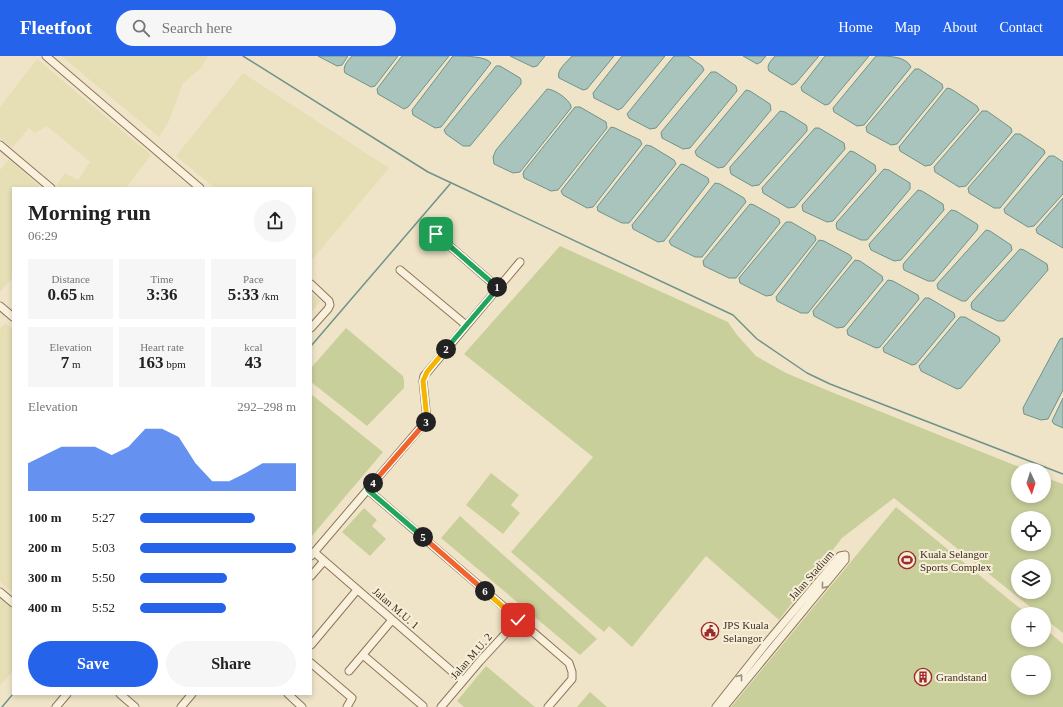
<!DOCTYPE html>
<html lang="en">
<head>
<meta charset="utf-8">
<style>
	body { margin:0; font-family:Georgia,serif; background:#f6f6f6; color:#222; height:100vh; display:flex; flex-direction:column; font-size:15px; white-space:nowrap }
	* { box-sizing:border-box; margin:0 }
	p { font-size:13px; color:#767676 }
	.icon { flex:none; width:22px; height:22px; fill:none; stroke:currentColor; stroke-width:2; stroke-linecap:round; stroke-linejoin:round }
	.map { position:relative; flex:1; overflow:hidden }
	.drawer { position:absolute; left:12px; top:131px; width:300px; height:508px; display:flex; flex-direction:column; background:#fff; border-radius:0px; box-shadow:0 2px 6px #0003 }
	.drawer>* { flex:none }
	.needle { width:26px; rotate:176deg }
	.tools { position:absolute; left:1011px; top:407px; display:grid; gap:8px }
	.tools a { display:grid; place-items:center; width:40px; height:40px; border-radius:50%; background:#fff; box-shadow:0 2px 6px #0003; font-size:20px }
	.pin { position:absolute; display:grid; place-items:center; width:34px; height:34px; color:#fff; margin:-17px; border-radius:8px; box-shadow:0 2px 6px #0006 }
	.km { position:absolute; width:20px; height:20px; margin:-10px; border-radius:50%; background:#222; color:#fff; font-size:11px; line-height:20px; text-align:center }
	.round { display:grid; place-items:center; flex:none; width:42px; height:42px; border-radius:21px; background:#f6f6f6 }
	.overview { display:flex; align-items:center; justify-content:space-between; height:68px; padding:0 16px }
	h1 { font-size:22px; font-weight:700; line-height:30px }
	.figures { display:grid; grid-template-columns:repeat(3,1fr); gap:6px; height:68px; padding:4px 16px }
	.figures div { display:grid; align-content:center; border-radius:0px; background:#f6f6f6; text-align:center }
	.figures b { font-size:17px; font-weight:700 }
	.figures small { font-size:11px; font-weight:400 }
	.figures p { font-size:11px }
	.chart { height:112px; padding:8px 16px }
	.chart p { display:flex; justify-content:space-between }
	.chart svg { width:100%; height:72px; margin-top:4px; fill:#2563eb; opacity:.7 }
	.action { display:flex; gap:8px; margin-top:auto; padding:8px 16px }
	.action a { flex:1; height:46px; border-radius:24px; background:#2563eb; color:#fff; font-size:16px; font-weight:700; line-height:46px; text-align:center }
	.action a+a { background:#f6f6f6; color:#222 }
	ul { padding:0 16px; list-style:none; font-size:13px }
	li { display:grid; grid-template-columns:64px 48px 1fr; align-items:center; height:30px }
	li i { height:10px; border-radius:5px; background:#2563eb }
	header { display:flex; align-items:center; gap:24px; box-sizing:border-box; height:56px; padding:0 20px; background:#2563eb; color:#fff }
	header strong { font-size:19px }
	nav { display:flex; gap:22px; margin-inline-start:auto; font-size:14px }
	.search { width:280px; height:36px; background:#f6f6f6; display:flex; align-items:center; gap:10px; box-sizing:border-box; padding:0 14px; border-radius:22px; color:#767676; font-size:15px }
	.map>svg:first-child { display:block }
</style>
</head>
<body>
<header>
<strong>Fleetfoot</strong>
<div class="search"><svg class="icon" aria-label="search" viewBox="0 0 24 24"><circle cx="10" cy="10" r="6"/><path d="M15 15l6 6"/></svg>Search here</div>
<nav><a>Home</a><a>Map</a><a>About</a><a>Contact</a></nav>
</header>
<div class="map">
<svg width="1063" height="651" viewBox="0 0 1063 651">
	<rect width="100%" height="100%" fill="#f0e4c8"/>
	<!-- farmland -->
	<path fill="#e6deb5" d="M61 0H208L201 12 183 27 168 67 159 81Z
		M37 3 151 99 126 132H59L56 130 65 117 78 124 90 106 47 70 35 77 29 72 12 92 0 82V51Z
		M243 17 389 112 311 205V132H215L176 100Z
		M9 103 41 132H13V221L0 236V114Z
		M311 237 321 245 311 256Z
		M5 267 13 273V537L0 526V273Z
		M0 542 13 553V615L0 629Z"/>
	<!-- green -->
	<path fill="#c9cf9b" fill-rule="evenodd" d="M560 190 728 266 737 279 756 300 786 317 829 335 1027 414H1018V440H1044V421L1063 428V577L1044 562V558H1039L894 442 842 482 779 564 706 500 632 591 609 570 604 576 511 496 593 401 464 298ZM1018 462H1044V488H1018ZM1018 510H1044V536H1018Z
		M346 272 403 320 404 325V332L367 370 311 326V312Z
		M311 338 383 396 311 481Z
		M491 417 519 439 511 449 520 457 503 478 466 449Z
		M896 451 1027 558H1018V584H1044V572L1063 588V651H731ZM1018 606H1044V632H1018Z
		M364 452 377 464 372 470 386 483 370 500 342 476Z
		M460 460 597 583 580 599 441 482Z
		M486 610 535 651H464L457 645Z
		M590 636 607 651H577Z"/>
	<!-- water -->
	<path fill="#a9c4bc" stroke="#6f938a" d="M318 0H348L342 9 337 10Z
		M352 0H398L375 30 371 31 345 17C342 10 348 5 352 0Z
		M402 0H449L408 51 404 53 378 38 377 33Z
		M453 0C464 0 486 0 491 7L441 71 435 72 413 59 412 54Z
		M510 0H545L537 10 533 11Z
		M572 0H614L587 33 583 34 559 22C556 14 567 6 572 0Z
		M622 0H665L622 52 618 54 594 42 593 37Z
		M674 0H688L702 10 704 14 656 72 650 73 629 62 627 58Z
		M743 0H766L761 6 757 8Z
		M775 0H819L796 27 792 29 769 15C766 9 771 5 775 0Z
		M825 0H869L829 48 825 49 802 35 801 31Z
		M876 0C888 0 906 0 911 11L864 69 857 70 834 56 833 52Z
		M496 10H500L520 22 521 24V28L470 90H463L446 78 444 74Z
		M915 13H919L942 28 943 32 897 88 891 89 867 76 866 71Z
		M711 16H716L736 30 737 35 690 92 683 93 662 82 661 77 662 75Z
		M947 32 951 33 977 50 979 54 931 109 925 110 900 95 899 91Z
		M547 33C554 33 569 43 571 50V52L520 116 513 117 494 108 493 101 496 94Z
		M746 34 750 35 770 48 771 54 724 111 718 112 697 100 695 96 696 94Z
		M575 51H580L606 66 607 72 558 134 551 135 524 122 523 118 524 115Z
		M780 55 785 56 806 69 807 71V75L759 129 752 130 731 118 730 114V111Z
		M982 55H987L1011 72 1012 76 966 130 959 131 935 116 934 111Z
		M611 71 615 72 640 84 642 88 593 151 587 152 563 139 561 135Z
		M815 72H819L844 87 845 93 795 151 788 152 763 137 762 132Z
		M1015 78H1020L1044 94 1045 97 1000 152H994L969 137 968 132Z
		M646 89 651 90 674 104 676 108 629 167H622L598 155 597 151Z
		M850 95 854 96 875 109 876 115 833 165 827 166 803 155 802 150 803 148Z
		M1049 100H1054L1063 106V138L1034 170 1028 171 1005 157 1004 153Z
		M681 108 685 109 708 122 709 126 664 185 658 186 633 173 632 169Z
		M884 113 889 114 910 127V133L867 184H861L837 173 836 169 837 166Z
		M715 127 720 128 744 142 746 146 702 201H695L671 189 669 185Z
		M918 134 922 135 943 148 944 154 901 204 894 205 871 194 869 189 870 187Z
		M1063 142V192L1037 177 1036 173Z
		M750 148 754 149 779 163 780 167 736 222H729L704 210 703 205Z
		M951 154 956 155 977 168 978 170 977 174 934 225H928L904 214 903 210 904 207Z
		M786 166H791L815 180 816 184 772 239 766 240 740 227 739 222Z
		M986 174 990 175 1011 189 1012 194 966 245H962L938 233 937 229 938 227Z
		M819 184 824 185 850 199 852 202 808 257H801L777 245 776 241Z
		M1020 193 1024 194 1047 208 1048 214 1004 265H998L972 253 971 249 972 246Z
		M855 204 860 205 882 220 883 224 844 271 837 272 814 260 813 255Z
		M888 224 893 225 918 239 919 243 880 291 876 292 848 279 847 274Z
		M925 242H929L954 257 955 261 916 308 912 309 884 296 883 292Z
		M960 261H965L999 281 1000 285 961 332 957 333 921 315 919 310Z
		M1063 282V334L1048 363 1041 364 1024 358 1023 352 1060 283Z
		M1063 342V372L1054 368 1052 365Z"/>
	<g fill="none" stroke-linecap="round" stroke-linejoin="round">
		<!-- stream -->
		<path stroke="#6f938a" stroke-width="1.5" d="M243 0 428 116 733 259 757 283 807 317 830 328 1063 418
			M311 290 450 128
			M2 651 13 638"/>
		<defs>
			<path id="minor" d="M46 0 200 132
				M0 89 51 132
				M436 178 498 232
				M400 214 466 269
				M311 228 329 245 330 249 328 253 311 272
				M0 250 13 261
				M368 434 569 607 572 616V623L548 651
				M314 496 463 625
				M311 500 427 364 423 325 424 320 520 206
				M311 520 324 505
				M0 536 13 547
				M311 589 357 534
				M363 599 423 650
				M311 607 352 642 347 651
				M349 615 392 564
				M120 638 135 651
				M288 638 302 651
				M56 651 67 638
				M181 651 192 638
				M441 651 480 605 518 564
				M716 651 765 589 840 500 845 499V504L724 651"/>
		</defs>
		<!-- minor casing -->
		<use href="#minor" stroke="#8d765c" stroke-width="9"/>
		<!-- minor -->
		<use href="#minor" stroke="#faf1dc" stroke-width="7"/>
	</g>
	<!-- one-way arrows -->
	<defs><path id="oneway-chevron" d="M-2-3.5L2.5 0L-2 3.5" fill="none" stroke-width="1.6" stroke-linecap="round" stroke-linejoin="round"/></defs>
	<g stroke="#9c907e">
		<use href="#oneway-chevron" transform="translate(824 530) rotate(129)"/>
		<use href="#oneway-chevron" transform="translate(740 621) rotate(-52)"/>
	</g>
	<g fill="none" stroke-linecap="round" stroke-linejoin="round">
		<defs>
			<path id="split-1" d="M436 178 497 231"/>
			<path id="split-2" d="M446 293 498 232 497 231"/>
			<path id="split-3" d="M426 366 427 364 423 325 427 316 446 293"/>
			<path id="split-4" d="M373 427 426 366"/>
			<path id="split-5" d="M373 427 368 434 423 481"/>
			<path id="split-6" d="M423 481 485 535"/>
			<path id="split-7" d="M485 535 518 564"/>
		</defs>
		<!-- split-1 casing -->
		<use href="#split-1" stroke="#fff" stroke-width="8"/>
		<!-- split-2 casing -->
		<use href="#split-2" stroke="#fff" stroke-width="8"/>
		<!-- split-3 casing -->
		<use href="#split-3" stroke="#fff" stroke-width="8"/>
		<!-- split-4 casing -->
		<use href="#split-4" stroke="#fff" stroke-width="8"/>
		<!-- split-5 casing -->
		<use href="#split-5" stroke="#fff" stroke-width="8"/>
		<!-- split-6 casing -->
		<use href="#split-6" stroke="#fff" stroke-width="8"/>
		<!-- split-7 casing -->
		<use href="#split-7" stroke="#fff" stroke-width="8"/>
		<!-- split-1 -->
		<use href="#split-1" stroke="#22a559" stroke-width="5"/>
		<!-- split-2 -->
		<use href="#split-2" stroke="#22a559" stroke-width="5"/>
		<!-- split-3 -->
		<use href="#split-3" stroke="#f5b400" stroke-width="5"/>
		<!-- split-4 -->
		<use href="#split-4" stroke="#f0652b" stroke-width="5"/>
		<!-- split-5 -->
		<use href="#split-5" stroke="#22a559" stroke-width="5"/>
		<!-- split-6 -->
		<use href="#split-6" stroke="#f0652b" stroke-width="5"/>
		<!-- split-7 -->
		<use href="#split-7" stroke="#f5b400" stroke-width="5"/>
	</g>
	<!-- icons -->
	<defs>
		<symbol id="stadium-ring" viewBox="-11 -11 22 22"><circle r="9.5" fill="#f7eed8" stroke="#9e2a2b" stroke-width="1.5"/><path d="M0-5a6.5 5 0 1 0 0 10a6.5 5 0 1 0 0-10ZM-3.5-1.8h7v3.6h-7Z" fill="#9e2a2b"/></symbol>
		<symbol id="civic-ring" viewBox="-11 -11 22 22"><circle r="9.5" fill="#f7eed8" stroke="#9e2a2b" stroke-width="1.5"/><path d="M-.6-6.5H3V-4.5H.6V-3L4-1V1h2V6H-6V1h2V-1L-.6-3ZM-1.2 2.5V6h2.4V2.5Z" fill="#9e2a2b"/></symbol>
		<symbol id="building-ring" viewBox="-11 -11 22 22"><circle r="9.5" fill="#f7eed8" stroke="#9e2a2b" stroke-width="1.5"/><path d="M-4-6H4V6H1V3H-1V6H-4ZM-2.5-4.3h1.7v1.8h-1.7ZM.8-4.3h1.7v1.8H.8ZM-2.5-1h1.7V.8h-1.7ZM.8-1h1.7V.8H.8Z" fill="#9e2a2b"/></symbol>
	</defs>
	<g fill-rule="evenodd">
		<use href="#stadium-ring" x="897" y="494" width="20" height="20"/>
		<use href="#civic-ring" x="700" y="565" width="20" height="20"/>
		<use href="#building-ring" x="913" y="611" width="20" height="20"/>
	</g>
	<g text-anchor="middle" stroke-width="4" stroke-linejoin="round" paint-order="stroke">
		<!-- poi labels -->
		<g font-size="11" fill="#3d2e20" stroke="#f7eed8" text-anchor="start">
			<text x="920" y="502">Kuala Selangor<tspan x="920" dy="13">Sports Complex</tspan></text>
			<text x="723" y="573">JPS Kuala<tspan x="723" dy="13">Selangor</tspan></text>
			<text x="936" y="625">Grandstand</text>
		</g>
		<!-- street labels -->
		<g font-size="11" fill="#3d2e20" stroke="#f7eed8">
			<text transform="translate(811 519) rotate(-49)" y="4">Jalan Stadium</text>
			<text transform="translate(396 552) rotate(41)" y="4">Jalan M.U. 1</text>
			<text transform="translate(471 600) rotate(-49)" y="4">Jalan M.U. 2</text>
		</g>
	</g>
</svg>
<div class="tools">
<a><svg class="needle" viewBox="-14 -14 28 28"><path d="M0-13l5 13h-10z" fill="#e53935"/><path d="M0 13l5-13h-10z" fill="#767676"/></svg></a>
<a><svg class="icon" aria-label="locate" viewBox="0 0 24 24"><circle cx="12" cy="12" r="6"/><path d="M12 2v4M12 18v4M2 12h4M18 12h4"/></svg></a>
<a><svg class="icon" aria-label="layers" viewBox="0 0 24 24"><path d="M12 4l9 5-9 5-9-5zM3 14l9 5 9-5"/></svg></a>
<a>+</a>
<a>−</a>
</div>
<div class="pin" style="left:436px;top:178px;background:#1e9e55"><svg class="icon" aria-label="arrive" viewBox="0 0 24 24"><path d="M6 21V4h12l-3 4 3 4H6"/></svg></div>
<div class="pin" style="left:518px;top:564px;background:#d93025"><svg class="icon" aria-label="check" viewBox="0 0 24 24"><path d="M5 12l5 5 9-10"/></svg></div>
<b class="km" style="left:497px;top:231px">1</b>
<b class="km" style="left:446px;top:293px">2</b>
<b class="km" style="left:426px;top:366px">3</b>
<b class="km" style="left:373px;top:427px">4</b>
<b class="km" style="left:423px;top:481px">5</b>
<b class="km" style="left:485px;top:535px">6</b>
<section class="drawer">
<div class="overview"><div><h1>Morning run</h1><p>06:29</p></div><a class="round"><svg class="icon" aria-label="share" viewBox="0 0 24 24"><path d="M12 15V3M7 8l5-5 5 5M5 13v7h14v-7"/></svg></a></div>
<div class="figures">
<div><p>Distance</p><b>0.65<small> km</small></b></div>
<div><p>Time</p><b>3:36</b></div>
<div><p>Pace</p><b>5:33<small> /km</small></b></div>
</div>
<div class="figures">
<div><p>Elevation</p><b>7<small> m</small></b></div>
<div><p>Heart rate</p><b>163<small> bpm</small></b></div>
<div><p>kcal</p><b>43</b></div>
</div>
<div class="chart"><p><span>Elevation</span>292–298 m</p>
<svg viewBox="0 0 160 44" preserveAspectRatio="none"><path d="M0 44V27L10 22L20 17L30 17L40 17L50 22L60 17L70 6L80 6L90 11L100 27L110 38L120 38L130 33L140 27L150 27L160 27V44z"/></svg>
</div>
<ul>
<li><b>100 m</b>5:27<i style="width:74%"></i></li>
<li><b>200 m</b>5:03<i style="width:100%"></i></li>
<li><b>300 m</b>5:50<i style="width:56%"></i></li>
<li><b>400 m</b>5:52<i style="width:55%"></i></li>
</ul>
<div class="action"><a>Save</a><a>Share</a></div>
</section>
</div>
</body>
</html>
